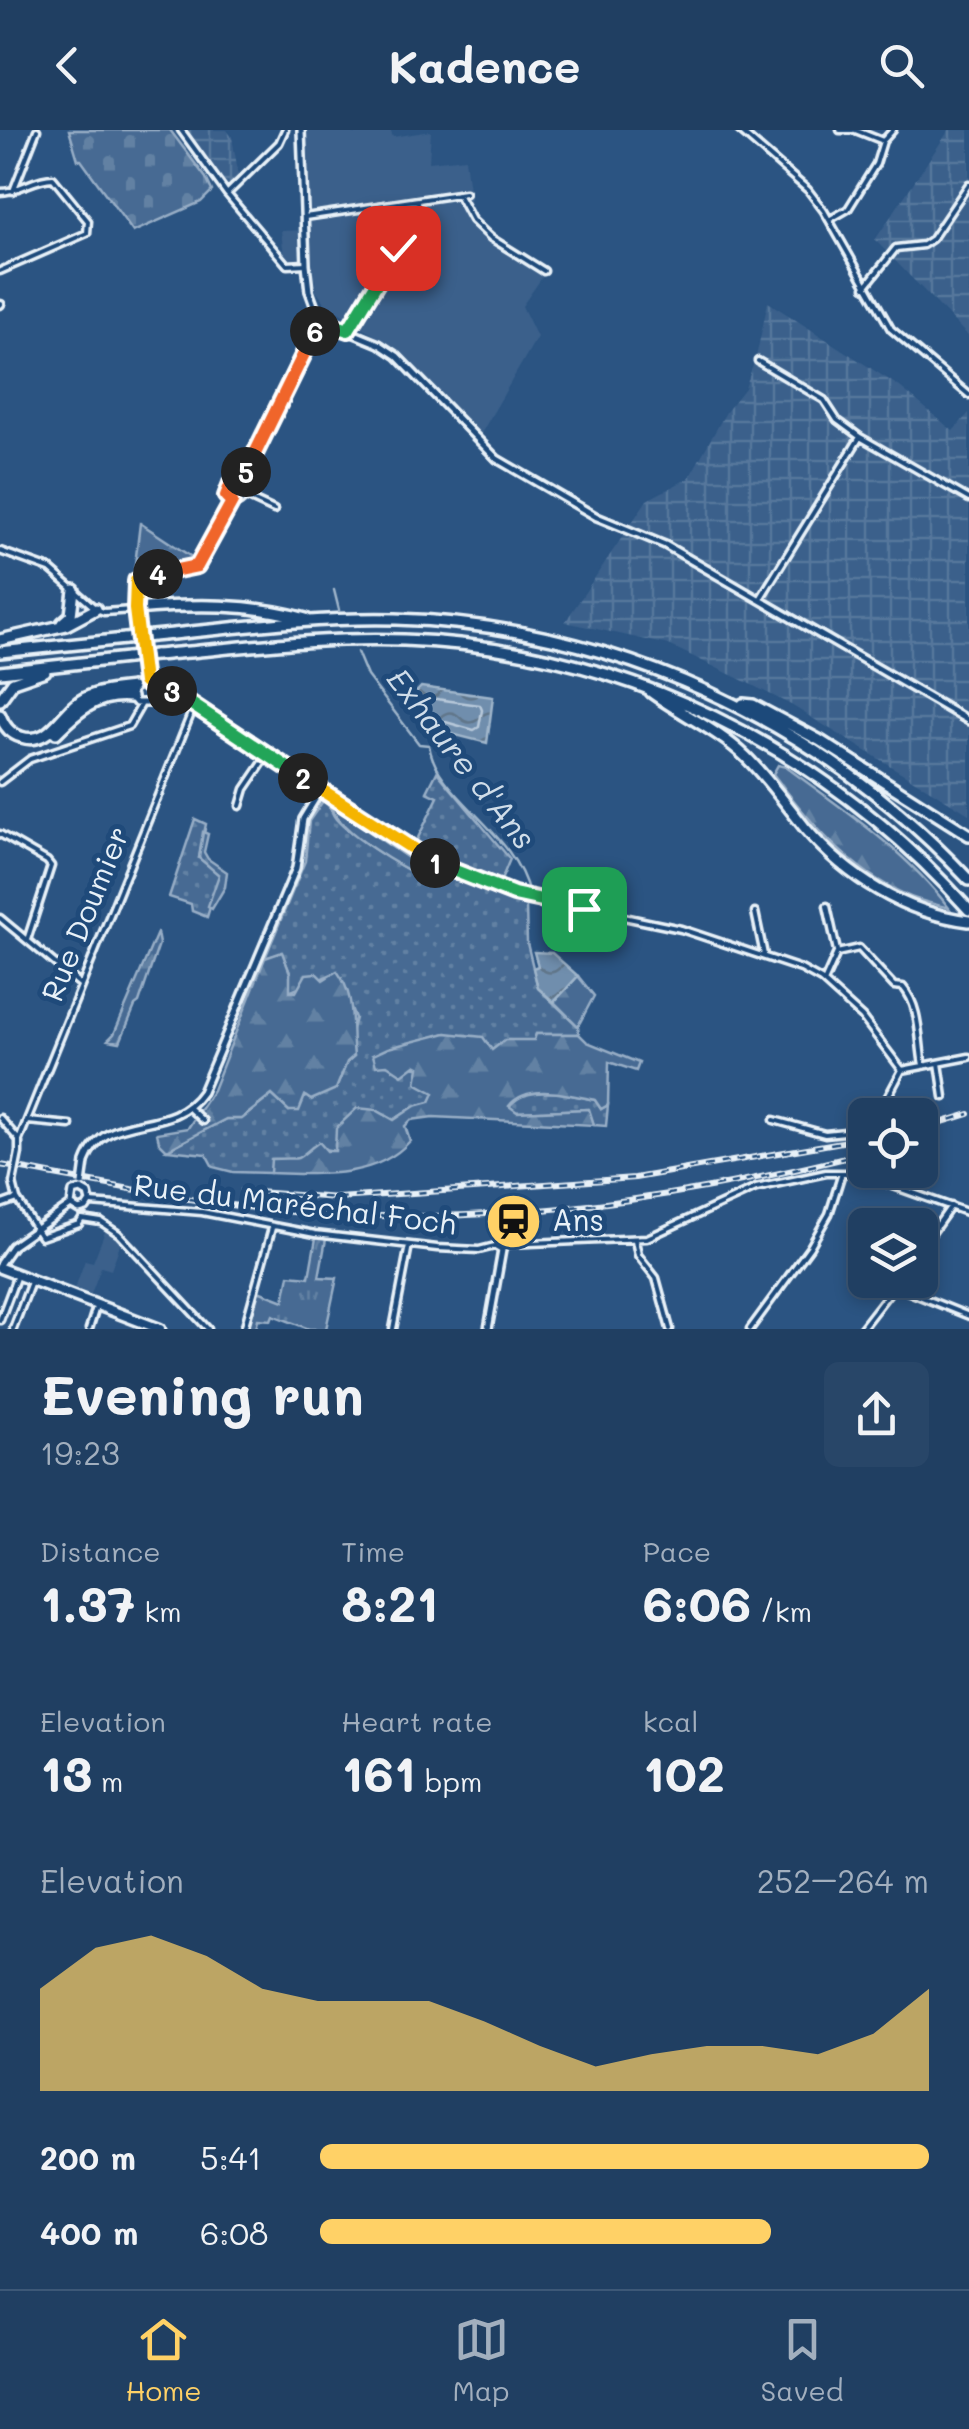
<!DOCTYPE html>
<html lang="en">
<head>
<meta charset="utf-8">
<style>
	body { margin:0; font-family:Mali,sans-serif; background:#284668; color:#f1f3f6; height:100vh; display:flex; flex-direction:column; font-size:38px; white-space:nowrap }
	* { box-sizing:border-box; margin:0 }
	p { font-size:32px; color:#a2afbe }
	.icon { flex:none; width:55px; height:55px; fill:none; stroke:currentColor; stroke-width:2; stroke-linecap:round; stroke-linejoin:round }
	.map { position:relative; height:1199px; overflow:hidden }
	.panel { display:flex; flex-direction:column; background:#203f62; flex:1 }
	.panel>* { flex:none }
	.controls { position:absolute; left:848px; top:968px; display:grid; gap:20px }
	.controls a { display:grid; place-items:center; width:90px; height:90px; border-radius:15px; background:#203f62; box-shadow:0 5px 15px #0003,0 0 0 2px #3d5877; font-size:50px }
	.pin { position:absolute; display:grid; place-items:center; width:85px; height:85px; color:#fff; margin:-42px; border-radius:20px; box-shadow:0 5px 15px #0006 }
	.km { position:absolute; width:50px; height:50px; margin:-25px; border-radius:50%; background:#222; color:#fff; font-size:28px; line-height:50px; text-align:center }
	.round { display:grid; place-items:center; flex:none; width:105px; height:105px; border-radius:15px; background:#284668 }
	.headline { display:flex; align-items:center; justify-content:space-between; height:170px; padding:0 40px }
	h1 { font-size:55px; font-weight:800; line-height:75px }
	.stats { display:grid; grid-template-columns:repeat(3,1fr); gap:15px; height:170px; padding:10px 40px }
	.stats div { display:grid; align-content:center }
	.stats b { font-size:50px; font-weight:800 }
	.stats small { font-size:28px; font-weight:400 }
	.stats p { font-size:28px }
	.chart { height:280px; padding:20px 40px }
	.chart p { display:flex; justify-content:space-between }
	.chart svg { width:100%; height:180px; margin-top:10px; fill:#ffd166; opacity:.7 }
	ul { padding:0 40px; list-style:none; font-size:32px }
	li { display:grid; grid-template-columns:160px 120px 1fr; align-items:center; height:75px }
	li i { height:25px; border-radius:12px; background:#ffd166 }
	header { display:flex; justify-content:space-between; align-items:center; height:130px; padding:0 40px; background:#203f62; font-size:45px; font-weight:800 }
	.dock { display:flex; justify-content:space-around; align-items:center; height:140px; border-top:2px solid #3d5877; background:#203f62; font-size:28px; color:#a2afbe }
	.dock a { display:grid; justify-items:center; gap:5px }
	.dock .current { color:#ffd166 }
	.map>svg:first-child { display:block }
</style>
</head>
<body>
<header><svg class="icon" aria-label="back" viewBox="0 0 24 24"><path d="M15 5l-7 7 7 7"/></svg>Kadence<svg class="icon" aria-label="search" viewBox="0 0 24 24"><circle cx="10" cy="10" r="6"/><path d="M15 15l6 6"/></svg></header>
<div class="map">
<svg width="969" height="1199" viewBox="0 0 969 1199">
	<defs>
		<pattern id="industrial-grid" width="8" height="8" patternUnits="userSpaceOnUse" patternTransform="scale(2.5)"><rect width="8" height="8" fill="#3a608b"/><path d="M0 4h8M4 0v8" fill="none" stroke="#56779c"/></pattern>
		<pattern id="grass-dots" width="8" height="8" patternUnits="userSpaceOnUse" patternTransform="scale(2.5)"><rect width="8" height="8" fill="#476b93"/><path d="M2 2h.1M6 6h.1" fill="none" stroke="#6281a3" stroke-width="1.8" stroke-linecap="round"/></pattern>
		<pattern id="forest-firs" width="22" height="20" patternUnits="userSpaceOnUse" patternTransform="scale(2.5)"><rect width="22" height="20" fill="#476b93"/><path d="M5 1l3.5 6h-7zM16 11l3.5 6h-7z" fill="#6281a3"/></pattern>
		<pattern id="cemetery-stones" width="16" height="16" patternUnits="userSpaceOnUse" patternTransform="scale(2.5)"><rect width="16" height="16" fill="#476b93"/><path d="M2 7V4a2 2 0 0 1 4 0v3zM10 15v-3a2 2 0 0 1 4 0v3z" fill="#6281a3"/></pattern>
		<pattern id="park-tufts" width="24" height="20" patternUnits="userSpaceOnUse" patternTransform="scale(2.5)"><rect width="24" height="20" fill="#476b93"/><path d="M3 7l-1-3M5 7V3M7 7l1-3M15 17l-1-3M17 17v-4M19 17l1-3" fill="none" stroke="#6281a3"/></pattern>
		<pattern id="water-waves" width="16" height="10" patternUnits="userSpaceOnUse" patternTransform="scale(2.5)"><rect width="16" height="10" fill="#708ead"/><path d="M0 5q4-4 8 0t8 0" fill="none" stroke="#61768a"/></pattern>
	</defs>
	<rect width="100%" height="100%" fill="#2b5482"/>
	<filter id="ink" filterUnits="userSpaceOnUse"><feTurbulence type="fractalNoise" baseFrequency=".01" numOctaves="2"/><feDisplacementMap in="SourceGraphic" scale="20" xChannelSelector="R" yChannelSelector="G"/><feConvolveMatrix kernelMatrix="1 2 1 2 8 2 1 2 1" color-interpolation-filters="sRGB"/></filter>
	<g filter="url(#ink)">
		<!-- built -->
		<path fill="#3a608b" d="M305 0H353L354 4 390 0 393 7 431 1 429 32 465 28 471 77 483 103 543 146 522 176 537 207 479 307 397 220 326 174 316 161 312 133 288 131 284 126 281 101 308 100Z
			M106 1099 121 1112 111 1140 101 1137 91 1164 75 1158 85 1130 93 1132Z"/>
		<!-- industrial -->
		<path fill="url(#industrial-grid)" d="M186 0H227L232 7 239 47 229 58Z
			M949 0H969V207L875 110Z
			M768 172 900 257 953 301 969 283V684L791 575 748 553 669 515 565 492 647 370 689 348 726 282 745 258 756 227Z"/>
		<!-- grass -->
		<path fill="url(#grass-dots)" stroke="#98aec6" stroke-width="2.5" d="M437 642 510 729 500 753 434 729 413 718 438 667 427 662Z
			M323 671C332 676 330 682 336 689 352 708 408 741 431 752L435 741 526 776 527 813 538 858 578 896 579 904H536L534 911 505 910 492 920 446 903 373 925 387 935 419 937 435 964 430 972 415 976 394 990 376 980 335 1021 312 1017C295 1036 294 1028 272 1029L270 1043 233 1042 213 1037 206 1024 167 1020 226 989H242L272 965 289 981 306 966 336 959 347 932 354 926 351 903 355 888 337 842 289 862 290 843 282 823 265 828 305 731 309 691Z
			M195 689 206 694 199 728 220 744 207 787 192 781 191 774 169 767Z
			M557 962 595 970 601 979 608 975 606 996 594 995 588 979 516 982 509 977C521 961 538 963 557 962Z"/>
		<!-- forest -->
		<path fill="url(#forest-firs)" stroke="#98aec6" stroke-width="2.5" d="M140 393 196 430 134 443Z
			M778 635 786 637C843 679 906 721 949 778 935 774 918 771 904 764 848 739 809 691 773 644Z
			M329 674 418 735 435 741 432 752C402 738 341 704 329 674Z
			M203 702 208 704 204 722 208 729 227 742 225 757 212 779 208 776 219 745 199 728Z
			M157 803 159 814 139 873 135 876 120 912 108 910 114 904Z
			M282 822 290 843V862H296L306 844 316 843 323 850 337 841C357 868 350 895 354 926L347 932 336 959 311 970 305 966 299 981H289L272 965 241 989H226L167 1020 159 1012 157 1003 188 998 213 960 265 828Z
			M578 846 594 866 578 896 554 872Z
			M446 903 483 907 492 920 505 910H534L536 904H579L587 912 639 933 636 941 609 932 608 975 601 979 595 970C570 965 527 952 509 976L517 982 589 979 594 995 433 987 411 990 405 996 410 1011C375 1050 317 1044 270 1043L271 1029C308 1027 289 1034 319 1012L327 1021H335L336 998 357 978 376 980 394 990 415 976 430 972 434 963 416 953 419 937 415 935 402 945 387 935 376 936 373 925 388 918Z"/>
		<!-- cemetery -->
		<path fill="url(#cemetery-stones)" stroke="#98aec6" stroke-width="2.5" d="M69 0H170L206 48 212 61 201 72 133 102 81 30H78Z"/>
		<!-- park -->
		<path fill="url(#park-tufts)" stroke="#98aec6" stroke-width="2.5" d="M316 1108 326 1109 319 1147 337 1148 326 1199H309L273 1185 271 1190 258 1189 256 1199H248L258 1161 284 1171 289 1145 309 1147Z"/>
		<!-- water -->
		<path fill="url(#water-waves)" stroke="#a0b6cb" stroke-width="2.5" d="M421 557 493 567 487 613 428 598 408 571Z
			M534 822 552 823 578 846 554 872 538 858 533 838 538 836Z"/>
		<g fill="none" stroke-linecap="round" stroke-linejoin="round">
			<!-- shore -->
			<path stroke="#b8c9da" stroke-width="2.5" d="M429 568 480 575 482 580 479 597 474 600 435 589 424 574Z"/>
			<!-- stream -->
			<path stroke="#a0b6cb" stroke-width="2.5" d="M334 460 339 480
				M357 522 367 546 419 614 429 615C436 666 515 701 529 764"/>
			<defs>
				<path id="minor" d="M181 0 227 64 287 135 306 134
					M739 0 808 60 824 81 891 199 969 265
					M840 0H853
					M855 0 883 11
					M13 61 37 0
					M0 62C19 62 34 48 53 48L88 91 87 103 0 141
					M227 64 279 13 285 0
					M458 64 472 90 491 108 544 141
					M305 87 465 63
					M829 90 848 79 876 34 883 11 893 0
					M865 157 896 118 923 115 932 109 969 54
					M0 175 1 174
					M347 200 419 84 418 70
					M758 231 824 270 837 290 860 307
					M246 367 274 380
					M0 421 50 439 96 479 104 482 132 480
					M760 469 860 307 969 369
					M0 652 30 629 129 596 141 575
					M320 661 425 730 514 764 681 799 801 839 821 850 862 887 902 940 878 985
					M240 676 245 659 268 625
					M0 704 47 731 51 736 27 810
					M827 776 837 821
					M755 782 764 825
					M0 788 81 855
					M824 852 837 823 859 818 894 856 903 857C921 878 918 910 923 935
					M939 933 944 967
					M902 940 969 927
					M189 978 203 991
					M0 988 19 1010
					M774 990 825 1004 865 1000
					M28 991 70 995
					M19 1023V1010L195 574
					M13 1053 17 1069 41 1107 79 1094 82 1089 101 1092 119 1104 208 1199
					M91 1073 202 1082 315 1104 437 1118 479 1120 495 1116 502 1120 507 1114
					M0 1075 17 1069
					M635 1110 638 1125 656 1148 670 1199
					M495 1116 501 1109 507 1114 647 1108 756 1058 826 1043H853L871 1048 969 1083
					M920 1120 951 1076
					M894 1156 969 1186
					M0 1190 17 1145
					M13 1199 31 1152
					M89 1199 97 1174
					M244 1199 272 1098
					M393 1199 409 1115
					M750 1199 810 1117 829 1084 842 1043
					M861 1199 899 1150"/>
				<path id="tertiary" d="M301 0 306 134 309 161 317 183
					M317 183 325 184 328 193
					M328 193 379 214 397 226 497 329 597 387 665 415 969 591
					M316 199 311 192 317 183
					M232 372H239L246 366 241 353
					M144 552 135 479 136 451 197 436 232 372 226 366V359L233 352 240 353 316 199
					M144 552 132 558 131 567 136 573H149L153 559
					M85 1032C105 977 170 1009 202 962L296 738 303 689 320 661 186 568 167 558 153 559
					M0 1133 12 1116 71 1075 73 1062 81 1060 88 1064 90 1072 86 1078 79 1080 71 1075
					M488 1199 502 1120"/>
				<path id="primary" d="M0 1138 160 1199"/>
				<path id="motorway" d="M135 479C193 474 250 473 306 489
					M62 493 71 485 74 460
					M153 506C233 498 315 487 396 489 615 496 819 590 969 750
					M0 510 66 495 96 479
					M0 522 125 509
					M155 525C238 518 321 507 404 510 623 518 824 617 969 780
					M0 542 127 528
					M651 562C682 585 717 599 746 627 768 649 786 674 805 698 847 747 904 783 969 791
					M0 570 13 552 45 541
					M743 574 753 575 819 610 969 705
					M0 585C4 596 10 604 21 607 51 617 62 579 85 568 99 561 117 560 132 558
					M56 603C78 581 98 563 131 567"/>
			</defs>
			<!-- minor casing -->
			<use href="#minor" stroke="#e8f1f8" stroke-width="11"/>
			<!-- tertiary casing -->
			<use href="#tertiary" stroke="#e8f1f8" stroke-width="12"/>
			<!-- primary casing -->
			<use href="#primary" stroke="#e8f1f8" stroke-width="15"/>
			<!-- motorway casing -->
			<use href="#motorway" stroke="#e8f1f8" stroke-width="16"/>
			<!-- minor -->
			<use href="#minor" stroke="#1f4a7a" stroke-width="4"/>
			<!-- tertiary -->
			<use href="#tertiary" stroke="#1f4a7a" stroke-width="5"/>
			<!-- primary -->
			<use href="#primary" stroke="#1f4a7a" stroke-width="8"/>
			<!-- motorway -->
			<use href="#motorway" stroke="#1f4a7a" stroke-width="9"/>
			<defs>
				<path id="rail" d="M920 999 969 984
					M0 1035C102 1053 205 1076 308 1083 494 1096 685 1069 865 1023
					M242 1061 338 1068 635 1048 865 1008"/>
			</defs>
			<!-- rail casing -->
			<use href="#rail" stroke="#e8f1f8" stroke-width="6"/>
			<!-- rail -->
			<use href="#rail" stroke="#1f4a7a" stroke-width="2.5" stroke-dasharray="8" stroke-linecap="butt"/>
			<defs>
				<path id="minor-bridge" d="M13 1053 19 1023"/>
				<path id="tertiary-bridge" d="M82 1054 85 1032"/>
				<path id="motorway-bridge" d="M125 509 153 506
					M127 528 155 525"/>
			</defs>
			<!-- minor-bridge casing -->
			<use href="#minor-bridge" stroke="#e8f1f8" stroke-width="11" stroke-linecap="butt"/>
			<!-- tertiary-bridge casing -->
			<use href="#tertiary-bridge" stroke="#e8f1f8" stroke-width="12" stroke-linecap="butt"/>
			<!-- motorway-bridge casing -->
			<use href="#motorway-bridge" stroke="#e8f1f8" stroke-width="16" stroke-linecap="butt"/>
			<!-- minor-bridge -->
			<use href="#minor-bridge" stroke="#1f4a7a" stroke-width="4"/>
			<!-- tertiary-bridge -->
			<use href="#tertiary-bridge" stroke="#1f4a7a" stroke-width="5"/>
			<!-- motorway-bridge -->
			<use href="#motorway-bridge" stroke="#1f4a7a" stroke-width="9"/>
		</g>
	</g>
	<g fill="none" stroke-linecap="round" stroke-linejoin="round" filter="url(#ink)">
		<defs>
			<path id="split-1" d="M435 733 514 764 584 779"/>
			<path id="split-2" d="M303 648 435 733"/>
			<path id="split-3" d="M172 561 303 648"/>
			<path id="split-4" d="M158 444 136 451 135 479 144 552 153 560 167 558 172 561"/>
			<path id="split-5" d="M158 444 197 436 232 372 226 366 231 353H240L246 342"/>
			<path id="split-6" d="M246 342 315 201"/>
			<path id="split-7" d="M315 201 325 198 328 193 348 200 398 118"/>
		</defs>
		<!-- split-1 casing -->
		<use href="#split-1" stroke="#fff" stroke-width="20"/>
		<!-- split-2 casing -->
		<use href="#split-2" stroke="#fff" stroke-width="20"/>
		<!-- split-3 casing -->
		<use href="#split-3" stroke="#fff" stroke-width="20"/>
		<!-- split-4 casing -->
		<use href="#split-4" stroke="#fff" stroke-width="20"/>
		<!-- split-5 casing -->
		<use href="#split-5" stroke="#fff" stroke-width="20"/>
		<!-- split-6 casing -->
		<use href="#split-6" stroke="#fff" stroke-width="20"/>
		<!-- split-7 casing -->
		<use href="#split-7" stroke="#fff" stroke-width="20"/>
		<!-- split-1 -->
		<use href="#split-1" stroke="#22a559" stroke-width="12"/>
		<!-- split-2 -->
		<use href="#split-2" stroke="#f5b400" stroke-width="12"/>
		<!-- split-3 -->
		<use href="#split-3" stroke="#22a559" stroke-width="12"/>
		<!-- split-4 -->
		<use href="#split-4" stroke="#f5b400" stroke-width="12"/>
		<!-- split-5 -->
		<use href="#split-5" stroke="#f0652b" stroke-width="12"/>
		<!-- split-6 -->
		<use href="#split-6" stroke="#f0652b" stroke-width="12"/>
		<!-- split-7 -->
		<use href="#split-7" stroke="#22a559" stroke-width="12"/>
	</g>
	<!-- icons -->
	<defs>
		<symbol id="station-disc" viewBox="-11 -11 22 22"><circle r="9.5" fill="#ffd166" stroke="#1f4a7a"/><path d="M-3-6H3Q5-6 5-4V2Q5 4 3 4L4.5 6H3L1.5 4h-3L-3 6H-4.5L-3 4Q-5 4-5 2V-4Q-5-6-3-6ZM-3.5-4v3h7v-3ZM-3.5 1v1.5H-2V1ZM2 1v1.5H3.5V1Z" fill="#111"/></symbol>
	</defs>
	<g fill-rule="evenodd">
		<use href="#station-disc" x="482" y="1060" width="63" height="63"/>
	</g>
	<g text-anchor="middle" stroke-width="10" stroke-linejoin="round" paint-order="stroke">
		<!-- street labels -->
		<g font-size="30" fill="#e8f1f8" stroke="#1f4a7a">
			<text transform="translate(86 784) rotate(-68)" y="10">Rue Doumier</text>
			<text transform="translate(295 1075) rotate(7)" y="10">Rue du Maréchal Foch</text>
		</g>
		<!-- poi labels -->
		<g font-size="30" fill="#e8f1f8" stroke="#1f4a7a" text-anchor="start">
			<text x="552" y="1101">Ans</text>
		</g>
		<!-- water labels -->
		<g font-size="32" font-style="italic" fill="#d0dde9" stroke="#1f4a7a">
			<text transform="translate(461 629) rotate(52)" y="11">Exhaure d'Ans</text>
		</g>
	</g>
</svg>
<div class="controls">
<a><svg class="icon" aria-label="locate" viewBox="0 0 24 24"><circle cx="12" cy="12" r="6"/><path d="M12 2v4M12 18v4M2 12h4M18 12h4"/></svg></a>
<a><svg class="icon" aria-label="layers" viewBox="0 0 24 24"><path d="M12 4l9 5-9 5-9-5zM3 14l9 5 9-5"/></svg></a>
</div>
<div class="pin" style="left:584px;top:779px;background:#1e9e55"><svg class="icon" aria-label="arrive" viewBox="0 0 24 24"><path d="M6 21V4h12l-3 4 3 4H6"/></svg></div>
<div class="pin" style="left:398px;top:118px;background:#d93025"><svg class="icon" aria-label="check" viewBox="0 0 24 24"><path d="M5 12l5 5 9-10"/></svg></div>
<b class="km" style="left:435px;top:733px">1</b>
<b class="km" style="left:303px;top:648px">2</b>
<b class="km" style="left:172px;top:561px">3</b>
<b class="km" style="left:158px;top:444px">4</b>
<b class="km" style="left:246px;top:342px">5</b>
<b class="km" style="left:315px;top:201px">6</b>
</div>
<section class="panel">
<div class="headline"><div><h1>Evening run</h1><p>19:23</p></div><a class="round"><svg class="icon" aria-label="share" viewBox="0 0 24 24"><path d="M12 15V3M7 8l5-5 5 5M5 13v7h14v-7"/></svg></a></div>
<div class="stats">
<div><p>Distance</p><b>1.37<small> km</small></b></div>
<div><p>Time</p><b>8:21</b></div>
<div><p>Pace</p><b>6:06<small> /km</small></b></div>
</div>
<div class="stats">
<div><p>Elevation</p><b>13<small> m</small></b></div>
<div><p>Heart rate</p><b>161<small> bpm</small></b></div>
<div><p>kcal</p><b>102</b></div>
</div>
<div class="chart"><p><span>Elevation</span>252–264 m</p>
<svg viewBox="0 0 160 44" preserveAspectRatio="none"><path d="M0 44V19L10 9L20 6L30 11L40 19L50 22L60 22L70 22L80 27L90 33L100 38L110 35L120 33L130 33L140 35L150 30L160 19V44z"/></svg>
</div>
<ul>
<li><b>200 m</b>5:41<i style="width:100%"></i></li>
<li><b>400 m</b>6:08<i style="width:74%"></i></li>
</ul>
</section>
<nav class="dock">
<a class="current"><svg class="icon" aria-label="home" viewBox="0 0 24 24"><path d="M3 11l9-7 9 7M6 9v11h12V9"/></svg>Home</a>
<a><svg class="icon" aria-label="map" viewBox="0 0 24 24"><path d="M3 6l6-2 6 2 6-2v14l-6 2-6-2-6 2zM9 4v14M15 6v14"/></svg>Map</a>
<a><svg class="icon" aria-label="saved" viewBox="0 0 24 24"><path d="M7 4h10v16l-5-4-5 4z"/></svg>Saved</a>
</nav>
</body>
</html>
